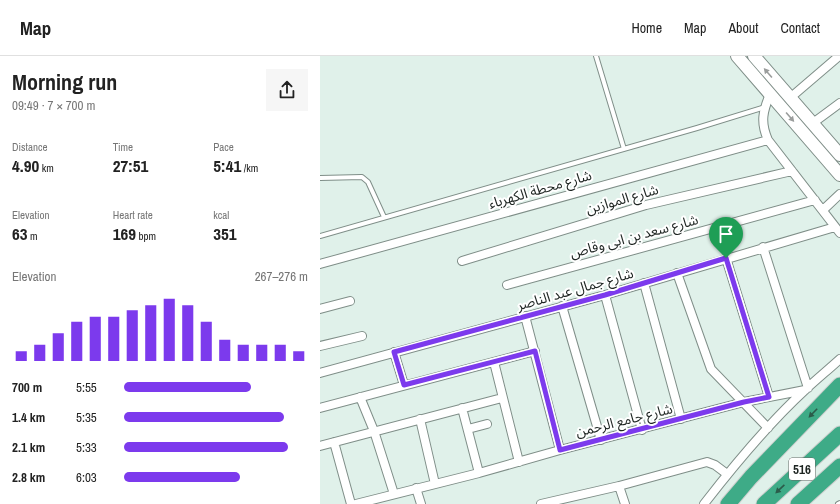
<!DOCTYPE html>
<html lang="en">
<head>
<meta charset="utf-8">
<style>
	body { margin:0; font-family:"Archivo Narrow","Noto Sans Arabic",sans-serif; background:#f6f6f6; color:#222; height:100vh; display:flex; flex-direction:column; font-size:15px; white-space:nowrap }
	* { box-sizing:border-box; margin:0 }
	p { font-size:13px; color:#767676 }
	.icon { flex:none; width:22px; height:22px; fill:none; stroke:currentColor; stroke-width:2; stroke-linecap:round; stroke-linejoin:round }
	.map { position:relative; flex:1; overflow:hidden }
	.details { display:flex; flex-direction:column; background:#fff; width:320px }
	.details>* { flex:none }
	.pin { position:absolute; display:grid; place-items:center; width:34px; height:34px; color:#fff; margin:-41px -17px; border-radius:50% 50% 50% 0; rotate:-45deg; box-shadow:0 0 4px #0007 }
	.pin .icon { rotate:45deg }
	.round { display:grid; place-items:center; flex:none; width:42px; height:42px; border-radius:0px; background:#f6f6f6 }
	.headline { display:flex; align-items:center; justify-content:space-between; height:68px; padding:0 12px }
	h1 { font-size:22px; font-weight:800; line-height:30px }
	.metrics { display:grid; grid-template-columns:repeat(3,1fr); gap:6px; height:68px; padding:4px 12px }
	.metrics div { display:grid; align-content:center }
	.metrics b { font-size:17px; font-weight:800 }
	.metrics small { font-size:11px; font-weight:400 }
	.metrics p { font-size:11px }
	.chart { height:112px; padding:8px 12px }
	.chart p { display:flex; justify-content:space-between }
	.chart svg { width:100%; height:72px; margin-top:4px; stroke:#7c3aed; stroke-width:6 }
	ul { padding:0 12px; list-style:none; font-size:13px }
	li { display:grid; grid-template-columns:64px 48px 1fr; align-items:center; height:30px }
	li i { height:10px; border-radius:5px; background:#7c3aed }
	header { display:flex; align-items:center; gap:24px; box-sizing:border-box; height:56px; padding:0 20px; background:#fff; border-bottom:1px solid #e0e0e0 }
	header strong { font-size:19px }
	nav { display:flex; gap:22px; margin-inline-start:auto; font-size:14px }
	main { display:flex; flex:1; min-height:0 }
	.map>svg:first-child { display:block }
</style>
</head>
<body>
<header>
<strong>Map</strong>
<nav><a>Home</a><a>Map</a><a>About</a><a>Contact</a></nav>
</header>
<main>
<section class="details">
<div class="headline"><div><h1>Morning run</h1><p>09:49 · 7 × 700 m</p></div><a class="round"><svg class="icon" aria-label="share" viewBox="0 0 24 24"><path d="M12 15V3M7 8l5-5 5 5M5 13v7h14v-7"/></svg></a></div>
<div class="metrics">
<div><p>Distance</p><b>4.90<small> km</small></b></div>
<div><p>Time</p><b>27:51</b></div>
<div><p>Pace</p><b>5:41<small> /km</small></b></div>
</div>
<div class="metrics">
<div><p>Elevation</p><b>63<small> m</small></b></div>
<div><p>Heart rate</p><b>169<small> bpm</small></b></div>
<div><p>kcal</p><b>351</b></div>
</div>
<div class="chart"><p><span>Elevation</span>267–276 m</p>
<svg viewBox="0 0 160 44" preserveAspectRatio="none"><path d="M5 44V38M15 44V34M25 44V27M35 44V20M45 44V17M55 44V17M65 44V13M75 44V10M85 44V6M95 44V10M105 44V20M115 44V31M125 44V34M135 44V34M145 44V34M155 44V38"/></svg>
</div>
<ul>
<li><b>700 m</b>5:55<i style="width:69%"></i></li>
<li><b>1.4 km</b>5:35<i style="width:87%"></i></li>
<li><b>2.1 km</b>5:33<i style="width:89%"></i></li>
<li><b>2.8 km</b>6:03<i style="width:63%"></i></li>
</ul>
</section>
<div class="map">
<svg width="520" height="448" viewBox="0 0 520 448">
	<rect width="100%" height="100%" fill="#e0f1ea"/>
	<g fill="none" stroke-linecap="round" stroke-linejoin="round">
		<defs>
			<path id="lane" d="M276 0 304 93
				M0 122 42 121 48 126 64 161
				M0 180 377 72 445 51
				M518 448 520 447"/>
			<path id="street" d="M450 38C443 55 440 66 448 84L520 177
				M470 42 519 0
				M493 67 520 47
				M503 154 520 138
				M443 191 488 332
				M406 202 449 341
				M142 205 326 149 472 115
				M0 208 448 84
				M357 217 391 313 448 372
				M324 227 361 363
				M187 229 495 144
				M285 239 322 374
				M242 250 281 384
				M0 253 30 245
				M205 260 240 394
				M0 290 42 280
				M74 296 84 329
				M174 306 199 406
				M0 317 285 239 515 171
				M40 341 54 375 74 438
				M0 352 215 295
				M142 352 159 417
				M100 363 115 428
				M148 373 167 368
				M14 386 31 448
				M0 390 182 342
				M299 430 305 448
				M96 432 101 448
				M36 448 159 417 240 394 424 346 485 334
				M221 448 299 430 387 406 395 409 407 418
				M384 448C415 408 448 368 485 334 497 323 509 313 520 303"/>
			<path id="secondary" d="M417 0 520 119
				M434 0 520 99"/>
			<path id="highway" d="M408 448 431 421 520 329
				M444 448 520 378
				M478 448 520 410"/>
		</defs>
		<!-- lane casing -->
		<use href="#lane" stroke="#7f8e88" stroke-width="6"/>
		<!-- street casing -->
		<use href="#street" stroke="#7f8e88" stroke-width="10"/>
		<!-- secondary casing -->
		<use href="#secondary" stroke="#7f8e88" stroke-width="14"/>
		<!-- highway casing -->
		<use href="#highway" stroke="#cecfce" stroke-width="17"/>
		<!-- lane -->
		<use href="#lane" stroke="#fff" stroke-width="4"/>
		<!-- street -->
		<use href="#street" stroke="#fff" stroke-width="8"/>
		<!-- secondary -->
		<use href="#secondary" stroke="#fff" stroke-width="12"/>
		<!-- highway -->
		<use href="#highway" stroke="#3eab87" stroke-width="15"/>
	</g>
	<!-- one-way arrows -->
	<defs><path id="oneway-solid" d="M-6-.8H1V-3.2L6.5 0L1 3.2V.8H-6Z"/></defs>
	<g fill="#9a9d9c">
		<use href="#oneway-solid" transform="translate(448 17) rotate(-131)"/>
		<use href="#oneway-solid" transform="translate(470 61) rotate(49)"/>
	</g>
	<g fill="#2b5b4a">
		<use href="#oneway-solid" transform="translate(493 357) rotate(134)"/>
		<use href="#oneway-solid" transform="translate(460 433) rotate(137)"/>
	</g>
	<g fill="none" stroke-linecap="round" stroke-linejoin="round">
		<defs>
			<path id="route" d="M406 202 449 341 424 346 240 394 215 295 84 329 74 296 285 239Z"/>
		</defs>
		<!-- route casing -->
		<use href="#route" stroke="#fff" stroke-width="8"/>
		<!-- route -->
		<use href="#route" stroke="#7c3aed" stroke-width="5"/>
	</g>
	<g text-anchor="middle" stroke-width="4" stroke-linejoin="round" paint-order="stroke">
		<!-- shield labels -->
		<rect fill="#fff" stroke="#626664" stroke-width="1" x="469" y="402" width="26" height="22" rx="3"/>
		<g font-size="13" font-weight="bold" fill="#1e2522">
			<text x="482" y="418">516</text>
		</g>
		<!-- street labels -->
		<g font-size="14" fill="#1e2522" stroke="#fff">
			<text transform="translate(220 133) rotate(-16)" y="5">شارع محطة الكهرباء</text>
			<text transform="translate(302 143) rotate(-16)" y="5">شارع الموازين</text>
			<text transform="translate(314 180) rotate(-15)" y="5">شارع سعد بن ابى وقاص</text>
			<text transform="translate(255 233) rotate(-16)" y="5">شارع جمال عبد الناصر</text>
			<text transform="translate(304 364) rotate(-14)" y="5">شارع جامع الرحمن</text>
		</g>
	</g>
</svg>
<div class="pin" style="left:406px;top:202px;background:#1e9e55"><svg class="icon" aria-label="arrive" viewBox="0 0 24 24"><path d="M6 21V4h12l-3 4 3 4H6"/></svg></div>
</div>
</main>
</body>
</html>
